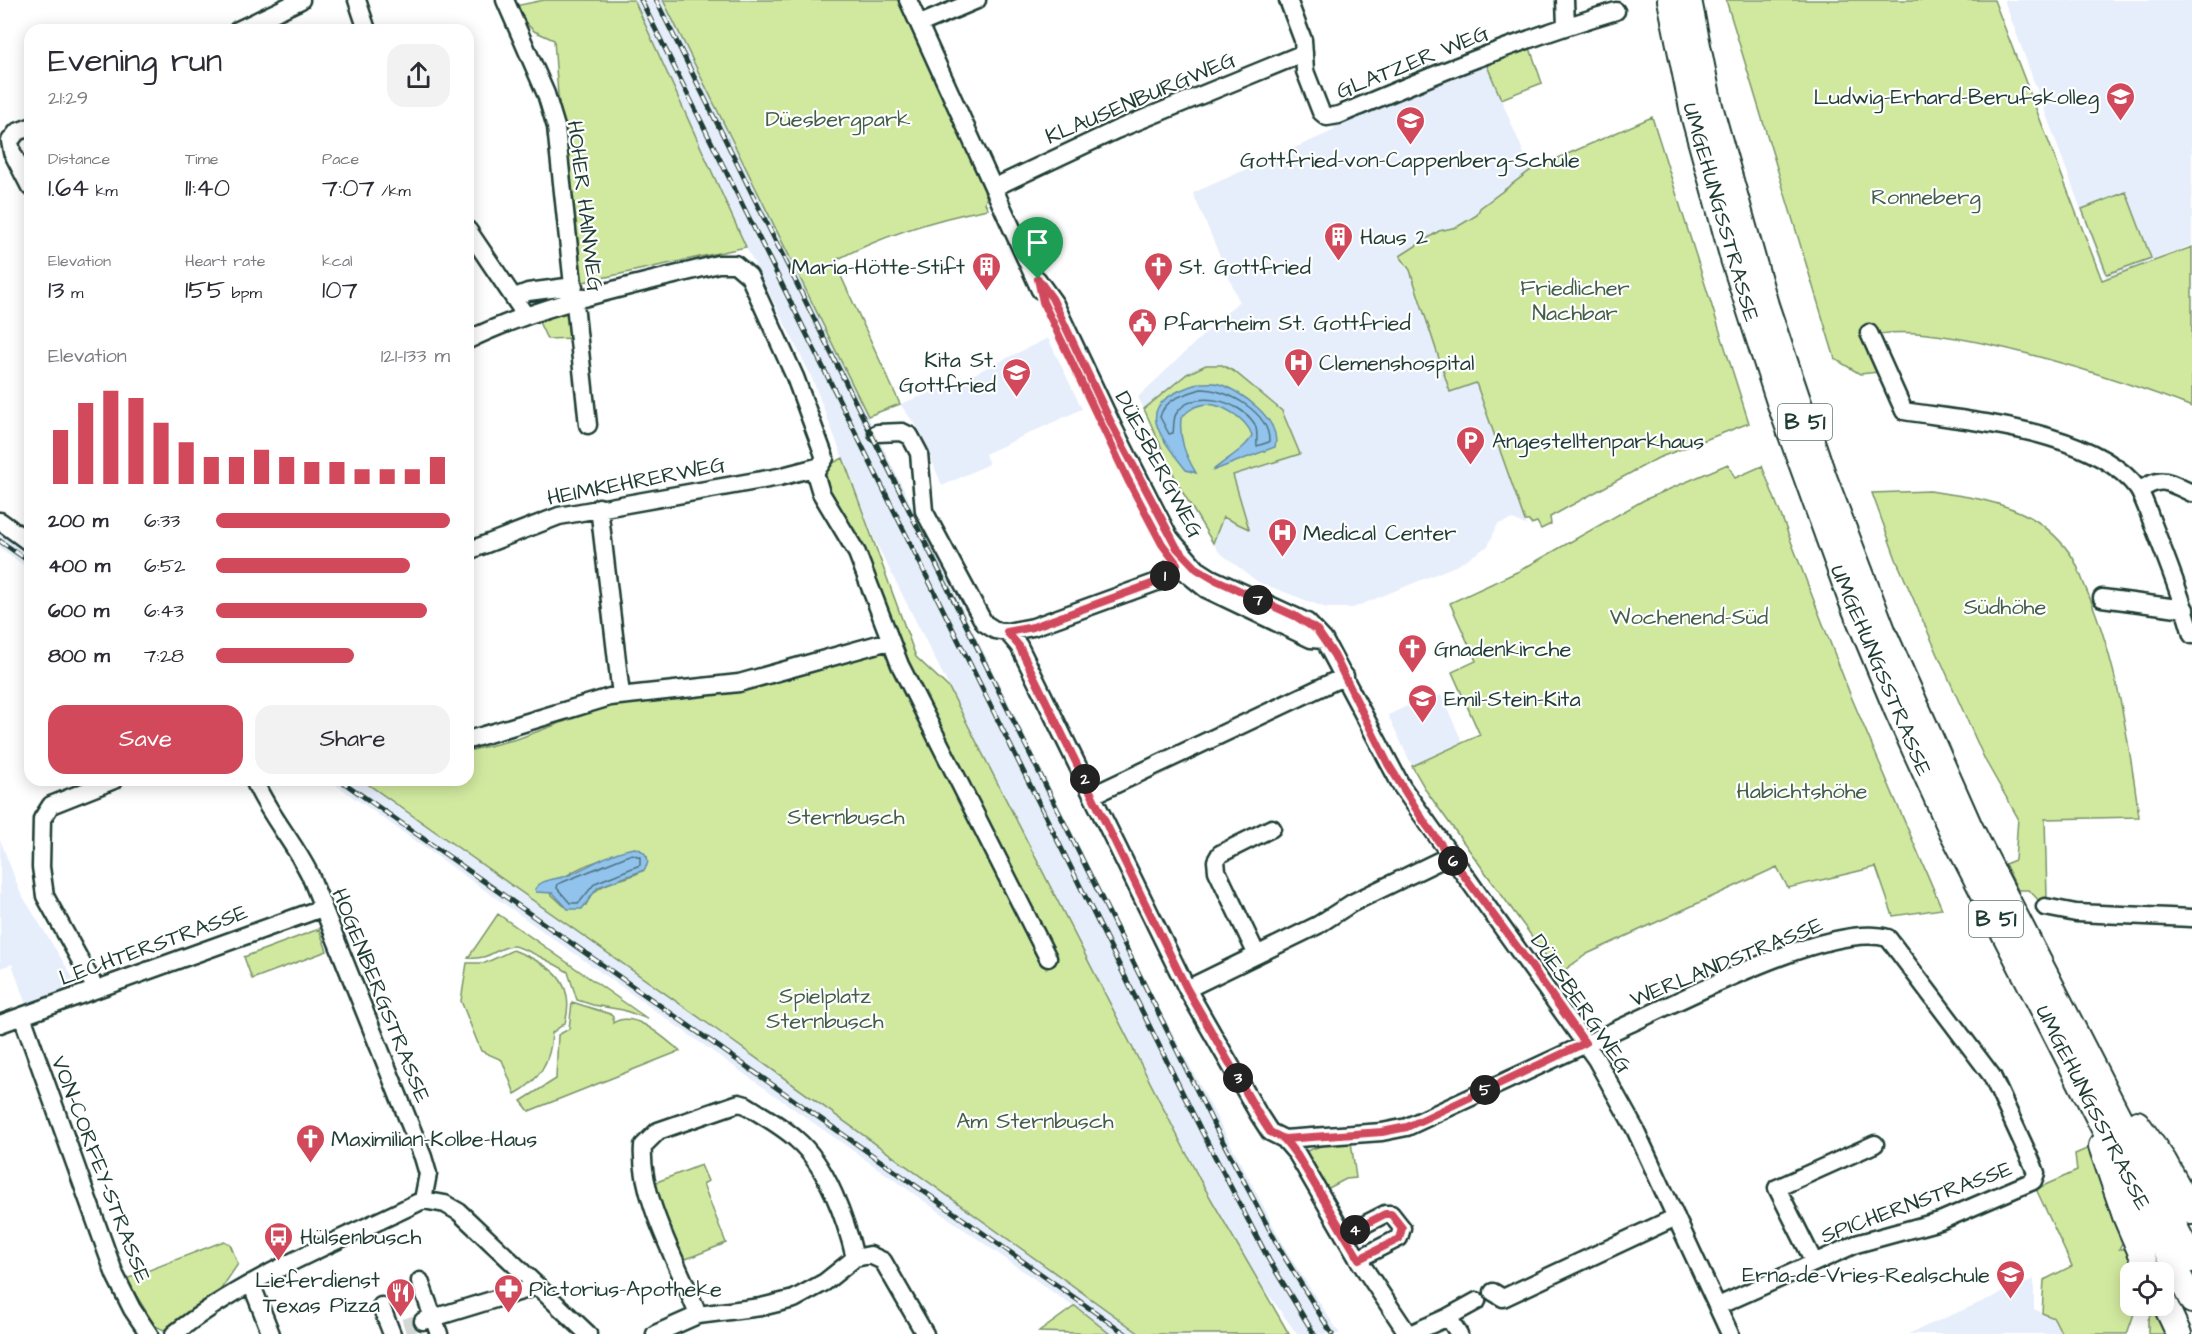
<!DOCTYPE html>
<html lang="en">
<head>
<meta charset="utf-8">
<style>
	body { margin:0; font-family:"Architects Daughter",sans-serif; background:#f2f2f3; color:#2b2b33; height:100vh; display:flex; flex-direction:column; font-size:22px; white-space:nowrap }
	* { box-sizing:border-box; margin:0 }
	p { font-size:20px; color:#7c7c81 }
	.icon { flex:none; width:33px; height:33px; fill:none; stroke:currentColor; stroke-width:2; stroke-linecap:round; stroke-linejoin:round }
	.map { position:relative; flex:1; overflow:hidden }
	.sheet { position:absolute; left:24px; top:24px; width:450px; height:762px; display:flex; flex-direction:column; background:#fff; border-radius:18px; box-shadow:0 3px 15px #0003 }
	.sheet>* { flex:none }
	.tools { position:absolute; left:2120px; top:1262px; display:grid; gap:12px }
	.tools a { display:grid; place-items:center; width:54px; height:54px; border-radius:12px; background:#fff; box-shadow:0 3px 15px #0003; font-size:30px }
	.pin { position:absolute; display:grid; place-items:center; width:51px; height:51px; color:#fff; margin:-62px -26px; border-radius:50% 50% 50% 0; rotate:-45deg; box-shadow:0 0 6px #0007 }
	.pin .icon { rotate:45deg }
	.km { position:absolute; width:30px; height:30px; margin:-15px; border-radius:50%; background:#222; color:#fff; font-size:16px; line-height:30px; text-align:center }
	.round { display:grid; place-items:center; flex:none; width:63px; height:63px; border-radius:18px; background:#f2f2f3 }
	.head { display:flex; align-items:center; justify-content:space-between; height:102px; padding:0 24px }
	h1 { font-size:33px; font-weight:600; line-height:45px }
	.stats { display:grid; grid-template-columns:repeat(3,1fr); gap:9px; height:102px; padding:6px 24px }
	.stats div { display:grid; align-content:center }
	.stats b { font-size:26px; font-weight:600 }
	.stats small { font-size:16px; font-weight:400 }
	.stats p { font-size:16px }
	.chart { height:168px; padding:12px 24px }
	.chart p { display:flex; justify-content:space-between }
	.chart svg { width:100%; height:108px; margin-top:6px; stroke:#d1495b; stroke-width:6 }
	.button { display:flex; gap:12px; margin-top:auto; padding:12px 24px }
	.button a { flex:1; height:69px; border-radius:18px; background:#d1495b; color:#fff; font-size:24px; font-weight:600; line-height:69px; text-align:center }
	.button a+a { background:#f2f2f3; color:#2b2b33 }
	ul { padding:0 24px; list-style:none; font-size:20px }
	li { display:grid; grid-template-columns:96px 72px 1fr; align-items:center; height:45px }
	li i { height:15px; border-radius:8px; background:#d1495b }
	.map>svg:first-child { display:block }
</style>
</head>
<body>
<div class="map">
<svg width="2192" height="1334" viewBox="0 0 2192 1334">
	<rect width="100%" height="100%" fill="#fff"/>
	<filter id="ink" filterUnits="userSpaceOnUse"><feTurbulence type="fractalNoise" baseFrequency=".0167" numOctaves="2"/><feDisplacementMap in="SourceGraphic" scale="12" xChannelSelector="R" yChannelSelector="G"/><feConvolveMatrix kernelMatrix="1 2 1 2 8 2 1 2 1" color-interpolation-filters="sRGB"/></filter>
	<g filter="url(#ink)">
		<!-- built -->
		<path fill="#e7eefb" d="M634 0H663L1148 986 1290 1257 1340 1334H1297L1254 1275 1200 1180 875 541 811 376 746 247Z
			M2004 0H2192V245L2106 278Z
			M1485 61 1531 170 1480 208 1478 215 1457 227 1439 231 1402 262 1410 270 1450 391 1476 383 1527 526 1513 519 1498 524 1488 546 1458 565 1353 608H1326L1258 582 1219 552 1191 510 1138 397 1239 301 1193 193 1335 130 1333 124Z
			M1048 338 1082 409 985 454 989 464 942 486 920 431 900 404 951 385Z
			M0 533 30 554V570L0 548Z
			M1431 695 1435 698 1441 695 1463 743 1412 766 1388 715Z
			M329 780H362L724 1035 1140 1334H1112Z
			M0 839 20 892 77 984 73 988 26 1005 12 964 0 968Z
			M2034 1279V1309L2054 1318 2062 1334H1908Z"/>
		<!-- green -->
		<path fill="#d1e99f" stroke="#78936a" stroke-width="1.5" fill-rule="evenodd" d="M544 0H634L746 247 583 282 558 95 554 40 534 31 515 12V6Z
			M663 0H898L988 192 985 203 988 209C935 219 882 236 834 261L900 404 868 416Z
			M1726 0H1994L2102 280 2192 247V407C2126 381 1930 315 1867 337L1878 372 1860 374 1835 359Z
			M1529 45 1542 83 1501 99 1485 61Z
			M1652 117 1749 423 1658 458 1550 517 1551 524 1541 529 1537 522 1531 524 1529 521H1525L1476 383 1450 392 1410 270 1400 256 1439 231 1457 227 1477 215 1480 208 1531 170Z
			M2126 192 2151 258 2107 274 2082 209Z
			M570 312 574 338 547 339 538 320Z
			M1206 365H1222L1235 372 1275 405 1282 411 1300 454 1233 475 1249 529 1223 517 1213 543 1179 486 1144 409 1187 374Z
			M843 458 916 657 949 688 1200 1180 1289 1334H1140L724 1035 362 780H468V751L517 739 618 702 888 647 823 475 829 465ZM639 849 647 857 644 870C623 883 596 879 586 905L564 906 550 893C567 865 608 858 639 849Z
			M1728 464 1735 478 1762 466 1850 694 1942 909 1893 916 1876 867 1788 888 1777 867 1587 954 1559 974 1427 792 1412 766 1480 735 1452 672 1476 661 1450 603 1519 571 1644 500Z
			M1930 491C1964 496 1999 500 2030 517 2046 526 2063 542 2073 558 2079 568 2082 580 2087 591 2117 662 2129 741 2139 817L2045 819 2047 897 2041 903 2029 890H2018L2005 864 2015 860 2018 818 1985 760 1923 621 1896 559 1872 493Z
			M498 914 648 1019 623 1010 593 1005 577 1000 568 972C560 967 520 945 512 946 494 948 492 960 468 958Z
			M319 929 327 951 252 979 244 957Z
			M513 950C549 964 577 980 565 1023L552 1033C551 1060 540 1081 515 1094L502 1060 481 1051 461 1001 467 963H485Z
			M572 1002 610 1014 613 1017V1023C634 1009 664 1038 680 1051L529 1111 521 1101 556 1079 558 1035 569 1029Z
			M1332 1142H1351L1356 1178 1346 1179 1323 1191 1301 1153Z
			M2091 1147 2123 1241 2119 1249H2132L2142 1272H2130V1305H2137L2127 1334H2062L2054 1318 2042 1313 2044 1280 2072 1266 2036 1189 2077 1171 2075 1154Z
			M701 1165 708 1181 703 1184 726 1243 681 1261 654 1183Z
			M224 1241 230 1244 238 1264 221 1289 222 1292 164 1330 155 1326 126 1279Z
			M2155 1305 2169 1334H2148V1320Z
			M1075 1306 1110 1334 1039 1332Z"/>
		<!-- water -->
		<path fill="#91c3ed" stroke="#638da3" stroke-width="1.5" d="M1200 383C1206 383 1213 382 1219 384 1241 391 1282 420 1275 447L1212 471C1224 460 1249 447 1252 435 1246 418 1219 401 1201 405 1192 407 1187 412 1181 418 1179 440 1185 454 1196 473L1186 470C1151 426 1135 403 1200 383Z
			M635 848C646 851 652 860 644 870L598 887 582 909H568L553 893 536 892 535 889C542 878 557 880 569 875 590 866 612 851 635 848Z"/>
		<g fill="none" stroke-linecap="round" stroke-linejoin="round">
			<!-- shore -->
			<path stroke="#4d737e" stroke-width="1.5" d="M1201 389C1227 389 1270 412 1269 442L1257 446C1256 439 1259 431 1254 423 1240 401 1192 387 1176 414 1173 419 1174 428 1173 433L1169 434 1160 417C1164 399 1185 394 1201 389Z
				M632 854 640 857V865L595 883 579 903H570L557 888 558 884Z"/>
			<!-- minor-tunnel -->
			<path stroke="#d2d8d6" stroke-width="16" stroke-dasharray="16 8" stroke-linecap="butt" d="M404 1327 423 1321"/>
			<defs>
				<path id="minor" d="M357 0 367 30
					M505 0 546 94 556 127 588 425
					M908 0 1040 290
					M1288 0 1303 40 1305 71 1321 112 1327 117 1339 115C1430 76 1521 39 1616 11
					M1565 0 1566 26
					M920 24 977 0
					M238 30 301 0
					M30 127 17 132 10 141 12 152 30 187
					M995 187 1116 130 1304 53
					M468 230 526 316
					M1037 279 1055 304 1113 427 1169 537 1197 569 1211 578 1307 622 1324 640 1402 787 1596 1059 1635 1129 1730 1334
					M515 297 528 292 574 286
					M1869 333 1904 411C1972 422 2094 430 2138 489 2145 500 2149 515 2154 527 2168 563 2182 597 2192 635
					M468 340C546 302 634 286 718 264H735L749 276 795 377 825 458 815 473 821 493 857 553 900 665 1048 958
					M877 433 902 432 910 436 919 453 924 511 984 623 995 630 1007 632 1033 627 1157 582 1185 556
					M2139 491C2163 474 2168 483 2192 493
					M599 507 621 695
					M0 521 30 543
					M468 551 559 516 779 477 817 467
					M1186 573 1206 589 1311 639 1324 640
					M2102 598 2185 609
					M1007 632 1019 646 1187 989 1259 1115 1270 1132 1284 1139 1297 1154 1358 1259 1408 1334
					M468 740 610 697 739 683 889 641
					M254 780C268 814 294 842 310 875L423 1157 428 1174 423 1200
					M1093 795 1345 676
					M2045 907 2076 913 2192 918
					M1257 955 1217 871 1216 861 1220 854 1272 828
					M96 989 45 896 41 867 42 819 51 805 114 780
					M1187 989 1318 925 1352 903 1449 856
					M22 1016 115 1275 132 1309 149 1334
					M0 1024 322 908
					M1284 1139 1382 1132 1407 1127C1481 1092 1555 1058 1629 1024 1685 999 1831 921 1888 938L1992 1076 2033 1165 2036 1173 2033 1181 1940 1221 1856 1244 1718 1306
					M423 1200 445 1204 459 1212 588 1334
					M1344 1235 1385 1214H1391L1402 1228 1399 1238 1358 1259
					M1814 1262 1777 1188 1875 1144
					M420 1281 439 1334
					M251 1283 271 1334
					M1493 1292 1503 1298 1676 1217
					M381 1306 392 1334
					M698 1315C680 1266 639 1198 643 1146L658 1131 739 1103 746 1105C763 1116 782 1126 796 1139 827 1165 846 1220 855 1258L870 1255 883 1261 925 1334
					M1448 1317 1477 1301
					M423 1321 538 1286
					M174 1334C246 1276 340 1241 423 1200
					M655 1334 698 1315 761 1307 794 1299 825 1282 855 1258
					M1410 1334 1448 1317 1459 1334"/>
				<path id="highway" d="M1670 0 1694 118 1733 259 1779 402 1850 598 1897 711 1951 830 2192 1301
					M1689 0 1710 106 1766 305 1824 477 1884 633 1970 827 2192 1260
					M2137 1123 2164 1161 2192 1212
					M2101 1146 2125 1216 2149 1272
					M2163 1300 2179 1334"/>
			</defs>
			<!-- minor casing -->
			<use href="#minor" stroke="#1f3d34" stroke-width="21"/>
			<!-- highway casing -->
			<use href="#highway" stroke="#1f3d34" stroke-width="28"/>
			<!-- minor -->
			<use href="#minor" stroke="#fff" stroke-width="16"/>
			<!-- highway -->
			<use href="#highway" stroke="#fff" stroke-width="24"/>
			<defs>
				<path id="rail" d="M641 0 1201 1130 1269 1260 1314 1334
					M656 0 1213 1123 1282 1253 1332 1334
					M0 541 30 562
					M340 780 1126 1334"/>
			</defs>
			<!-- rail casing -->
			<use href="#rail" stroke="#1f3d34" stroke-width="5"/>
			<!-- rail -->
			<use href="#rail" stroke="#fff" stroke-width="3" stroke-dasharray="9" stroke-linecap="butt"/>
		</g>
	</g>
	<g fill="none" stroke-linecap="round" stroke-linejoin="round" filter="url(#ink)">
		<defs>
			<path id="route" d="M1038 279 1043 302 1128 480 1162 544 1177 564 1157 582 1033 627 1007 632 1019 646 1187 989 1259 1115 1270 1132 1284 1139 1297 1155 1359 1259 1399 1239 1402 1228 1391 1214H1385L1344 1235C1325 1203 1308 1168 1284 1139L1382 1132 1407 1127 1585 1043 1529 963 1425 823 1388 764 1334 655 1317 630 1295 616 1212 578 1197 569 1177 548 1113 427 1052 298 1038 279"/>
		</defs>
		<!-- route casing -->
		<use href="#route" stroke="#fff" stroke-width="12"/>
		<!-- route -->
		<use href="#route" stroke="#d1495b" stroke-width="8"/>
	</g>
	<!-- icons -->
	<defs>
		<symbol id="school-pin" viewBox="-11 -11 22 30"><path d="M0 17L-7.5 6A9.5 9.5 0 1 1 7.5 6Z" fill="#d1495b" stroke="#fff"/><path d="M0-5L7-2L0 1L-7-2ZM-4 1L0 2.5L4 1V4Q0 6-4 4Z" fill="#fff"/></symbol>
		<symbol id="building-pin" viewBox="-11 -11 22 30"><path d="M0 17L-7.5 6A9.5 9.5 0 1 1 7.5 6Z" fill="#d1495b" stroke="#fff"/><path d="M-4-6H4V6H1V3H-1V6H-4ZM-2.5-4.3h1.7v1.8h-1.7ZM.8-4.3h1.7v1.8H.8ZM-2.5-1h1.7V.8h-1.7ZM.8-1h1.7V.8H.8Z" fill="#fff"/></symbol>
		<symbol id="church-pin" viewBox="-11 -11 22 30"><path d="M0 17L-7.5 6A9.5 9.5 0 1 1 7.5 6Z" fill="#d1495b" stroke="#fff"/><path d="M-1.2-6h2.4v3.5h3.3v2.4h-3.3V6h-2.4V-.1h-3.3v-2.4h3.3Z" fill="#fff"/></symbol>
		<symbol id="civic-pin" viewBox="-11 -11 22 30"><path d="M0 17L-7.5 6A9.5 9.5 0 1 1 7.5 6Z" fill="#d1495b" stroke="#fff"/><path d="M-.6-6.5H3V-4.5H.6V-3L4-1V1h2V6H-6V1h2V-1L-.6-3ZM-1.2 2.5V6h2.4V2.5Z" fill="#fff"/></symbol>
		<symbol id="hospital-pin" viewBox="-11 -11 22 30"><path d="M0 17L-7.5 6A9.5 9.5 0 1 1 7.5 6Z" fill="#d1495b" stroke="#fff"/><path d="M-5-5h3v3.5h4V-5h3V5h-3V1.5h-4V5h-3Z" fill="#fff"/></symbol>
		<symbol id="parking-pin" viewBox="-11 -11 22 30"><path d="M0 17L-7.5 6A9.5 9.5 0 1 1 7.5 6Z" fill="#d1495b" stroke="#fff"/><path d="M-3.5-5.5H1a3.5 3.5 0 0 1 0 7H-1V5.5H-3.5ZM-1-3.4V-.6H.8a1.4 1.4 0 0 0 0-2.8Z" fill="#fff"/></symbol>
		<symbol id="bus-pin" viewBox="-11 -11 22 30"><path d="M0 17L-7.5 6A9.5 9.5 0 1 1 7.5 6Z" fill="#d1495b" stroke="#fff"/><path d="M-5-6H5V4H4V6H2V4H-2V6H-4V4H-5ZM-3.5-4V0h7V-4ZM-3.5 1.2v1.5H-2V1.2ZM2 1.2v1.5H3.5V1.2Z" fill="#fff"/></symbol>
		<symbol id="pharmacy-pin" viewBox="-11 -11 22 30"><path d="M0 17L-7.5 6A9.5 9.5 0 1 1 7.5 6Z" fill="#d1495b" stroke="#fff"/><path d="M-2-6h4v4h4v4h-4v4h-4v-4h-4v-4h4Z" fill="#fff"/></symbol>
		<symbol id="restaurant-pin" viewBox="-11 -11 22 30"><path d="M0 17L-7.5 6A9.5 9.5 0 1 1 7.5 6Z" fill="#d1495b" stroke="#fff"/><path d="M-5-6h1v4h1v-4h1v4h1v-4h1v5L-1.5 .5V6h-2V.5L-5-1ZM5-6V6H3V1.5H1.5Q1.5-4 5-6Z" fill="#fff"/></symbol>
	</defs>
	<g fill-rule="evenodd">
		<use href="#school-pin" x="2104" y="80" width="33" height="45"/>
		<use href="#school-pin" x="1394" y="104" width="33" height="45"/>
		<use href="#building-pin" x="1322" y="220" width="33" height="45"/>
		<use href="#building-pin" x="970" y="250" width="33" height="45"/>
		<use href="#church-pin" x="1142" y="250" width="33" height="45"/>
		<use href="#civic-pin" x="1126" y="306" width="33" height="45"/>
		<use href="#hospital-pin" x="1282" y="346" width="33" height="45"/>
		<use href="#school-pin" x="1000" y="356" width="33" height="45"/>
		<use href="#parking-pin" x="1454" y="424" width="33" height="45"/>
		<use href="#hospital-pin" x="1266" y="516" width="33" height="45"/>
		<use href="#church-pin" x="1396" y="632" width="33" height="45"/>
		<use href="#school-pin" x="1406" y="682" width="33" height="45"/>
		<use href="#church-pin" x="294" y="1122" width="33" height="45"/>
		<use href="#bus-pin" x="262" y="1220" width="33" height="45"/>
		<use href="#school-pin" x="1994" y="1258" width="33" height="45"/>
		<use href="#pharmacy-pin" x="492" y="1272" width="33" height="45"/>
		<use href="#restaurant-pin" x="384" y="1276" width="33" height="45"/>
	</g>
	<g text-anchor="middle" stroke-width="4.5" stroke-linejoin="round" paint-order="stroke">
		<!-- shield labels -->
		<g fill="#fff" stroke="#627771" stroke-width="1.5">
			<rect x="1778" y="404" width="54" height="36" rx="4.5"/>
			<rect x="1969" y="901" width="54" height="36" rx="4.5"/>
		</g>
		<g font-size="21" font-weight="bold" fill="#1f3d34">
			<text x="1805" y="429">B 51</text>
			<text x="1996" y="926">B 51</text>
		</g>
		<!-- street labels -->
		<g font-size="22" fill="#1f3d34" stroke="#fff">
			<text transform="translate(1412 61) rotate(-22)" y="8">GLATZER WEG</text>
			<text transform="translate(1140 97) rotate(-23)" y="8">KLAUSENBURGWEG</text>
			<text transform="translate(586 206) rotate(83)" y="8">HOHER HAINWEG</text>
			<text transform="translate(1722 212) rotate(74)" y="8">UMGEHUNGSSTRASSE</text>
			<text transform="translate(1160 464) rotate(62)" y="8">DÜESBERGWEG</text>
			<text transform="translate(636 480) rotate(-11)" y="8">HEIMKEHRERWEG</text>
			<text transform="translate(1882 670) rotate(67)" y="8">UMGEHUNGSSTRASSE</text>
			<text transform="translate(153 944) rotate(-20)" y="8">LECHTERSTRASSE</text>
			<text transform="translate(1726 961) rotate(-22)" y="8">WERLANDSTRASSE</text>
			<text transform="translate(382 995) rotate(68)" y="8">HOGENBERGSTRASSE</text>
			<text transform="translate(1582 1003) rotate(56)" y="8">DÜESBERGWEG</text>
			<text transform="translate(2094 1107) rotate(63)" y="8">UMGEHUNGSSTRASSE</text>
			<text transform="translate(102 1169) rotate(69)" y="8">VON-CORFEY-STRASSE</text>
			<text transform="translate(1916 1201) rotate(-20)" y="8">SPICHERNSTRASSE</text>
		</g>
		<!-- poi labels -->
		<g font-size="22" fill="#1f3d34" stroke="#fff" text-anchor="start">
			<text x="2099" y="104" text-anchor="end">Ludwig-Erhard-Berufskolleg</text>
			<text x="1410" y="167" text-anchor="middle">Gottfried-von-Cappenberg-Schule</text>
			<text x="1360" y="244">Haus 2</text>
			<text x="965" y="274" text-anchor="end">Maria-Hötte-Stift</text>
			<text x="1179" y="274">St. Gottfried</text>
			<text x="1164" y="330">Pfarrheim St. Gottfried</text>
			<text x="996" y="367" text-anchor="end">Kita St.<tspan x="996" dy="25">Gottfried</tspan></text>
			<text x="1319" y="370">Clemenshospital</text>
			<text x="1492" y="448">Angestelltenparkhaus</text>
			<text x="1303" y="540">Medical Center</text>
			<text x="1434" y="656">Gnadenkirche</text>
			<text x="1444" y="706">Emil-Stein-Kita</text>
			<text x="331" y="1146">Maximilian-Kolbe-Haus</text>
			<text x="300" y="1244">Hülsenbusch</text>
			<text x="1990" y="1282" text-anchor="end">Erna-de-Vries-Realschule</text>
			<text x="380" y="1287" text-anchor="end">Lieferdienst<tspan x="380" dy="25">Texas Pizza</tspan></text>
			<text x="529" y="1296">Pictorius-Apotheke</text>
		</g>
		<!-- park labels -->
		<g font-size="22" fill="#435f49" stroke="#fff">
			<text x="838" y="126">Düesbergpark</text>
			<text x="1926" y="204">Ronneberg</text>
			<text x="1575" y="295">Friedlicher<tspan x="1575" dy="25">Nachbar</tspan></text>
			<text x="2005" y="614">Südhöhe</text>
			<text x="1689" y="624">Wochenend-Süd</text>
			<text x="1802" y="798">Habichtshöhe</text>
			<text x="846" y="824">Sternbusch</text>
			<text x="825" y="1003">Spielplatz<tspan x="825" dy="25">Sternbusch</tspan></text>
			<text x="1035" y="1128">Am Sternbusch</text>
		</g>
	</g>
</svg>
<div class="tools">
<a><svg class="icon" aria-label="locate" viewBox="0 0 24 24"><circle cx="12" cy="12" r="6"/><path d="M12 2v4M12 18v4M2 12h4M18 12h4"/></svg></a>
</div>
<div class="pin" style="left:1038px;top:279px;background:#1e9e55"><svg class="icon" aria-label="arrive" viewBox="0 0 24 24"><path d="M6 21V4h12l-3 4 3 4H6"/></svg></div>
<b class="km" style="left:1165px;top:576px">1</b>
<b class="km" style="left:1085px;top:779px">2</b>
<b class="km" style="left:1238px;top:1078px">3</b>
<b class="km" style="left:1355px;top:1230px">4</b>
<b class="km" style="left:1485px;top:1090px">5</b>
<b class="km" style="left:1453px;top:861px">6</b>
<b class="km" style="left:1258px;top:600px">7</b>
<section class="sheet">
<div class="head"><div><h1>Evening run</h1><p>21:29</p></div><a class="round"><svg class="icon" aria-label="share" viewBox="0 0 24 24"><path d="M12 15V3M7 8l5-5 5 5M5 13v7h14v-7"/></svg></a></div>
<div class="stats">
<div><p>Distance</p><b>1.64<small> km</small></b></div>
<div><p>Time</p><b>11:40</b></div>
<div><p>Pace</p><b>7:07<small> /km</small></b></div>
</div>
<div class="stats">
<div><p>Elevation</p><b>13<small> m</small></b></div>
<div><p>Heart rate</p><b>155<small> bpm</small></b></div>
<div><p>kcal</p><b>107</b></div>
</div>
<div class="chart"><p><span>Elevation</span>121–133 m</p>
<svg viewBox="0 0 160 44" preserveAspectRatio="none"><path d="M5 44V22M15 44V11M25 44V6M35 44V9M45 44V19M55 44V27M65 44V33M75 44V33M85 44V30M95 44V33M105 44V35M115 44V35M125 44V38M135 44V38M145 44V38M155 44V33"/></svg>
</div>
<ul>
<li><b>200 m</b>6:33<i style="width:100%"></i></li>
<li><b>400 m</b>6:52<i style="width:83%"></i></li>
<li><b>600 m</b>6:43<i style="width:90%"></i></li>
<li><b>800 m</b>7:28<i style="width:59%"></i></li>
</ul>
<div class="button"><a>Save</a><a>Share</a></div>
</section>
</div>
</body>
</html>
